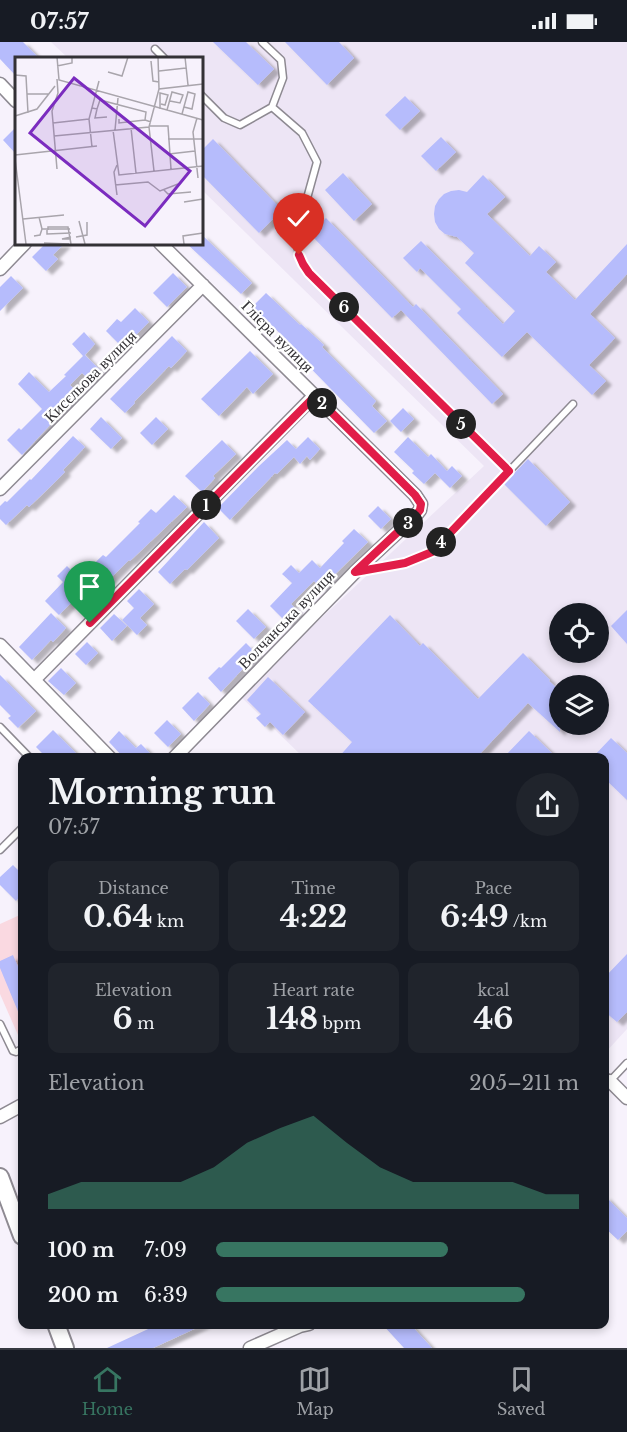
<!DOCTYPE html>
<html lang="en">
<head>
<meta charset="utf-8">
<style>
	body { margin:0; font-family:"Libre Baskerville",serif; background:#20242c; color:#f1f3f6; height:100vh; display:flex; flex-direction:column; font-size:22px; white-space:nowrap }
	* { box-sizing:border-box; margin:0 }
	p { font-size:20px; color:#9ea1a6 }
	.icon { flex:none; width:33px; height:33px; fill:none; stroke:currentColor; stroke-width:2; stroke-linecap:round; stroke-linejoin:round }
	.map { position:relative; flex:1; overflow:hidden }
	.drawer { position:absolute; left:18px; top:711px; width:591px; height:576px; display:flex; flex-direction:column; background:#171b24; border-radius:12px; box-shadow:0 3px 9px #0003 }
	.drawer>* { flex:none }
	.controls { position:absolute; left:549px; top:561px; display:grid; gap:12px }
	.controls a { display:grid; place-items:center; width:60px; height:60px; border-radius:50%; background:#171b24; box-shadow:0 3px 9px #0003; font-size:30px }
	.pin { position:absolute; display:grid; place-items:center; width:51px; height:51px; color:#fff; margin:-62px -26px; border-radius:50% 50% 50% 0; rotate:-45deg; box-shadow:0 0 6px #0007 }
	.pin .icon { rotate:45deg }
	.km { position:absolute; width:30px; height:30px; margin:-15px; border-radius:50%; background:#222; color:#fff; font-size:16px; line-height:30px; text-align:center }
	.round { display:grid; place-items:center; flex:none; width:63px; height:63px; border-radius:32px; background:#20242c }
	.head { display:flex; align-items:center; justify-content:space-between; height:102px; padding:0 30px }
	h1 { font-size:33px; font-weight:700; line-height:45px }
	.metrics { display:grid; grid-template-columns:repeat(3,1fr); gap:9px; height:102px; padding:6px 30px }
	.metrics div { display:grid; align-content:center; border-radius:12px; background:#20242c; text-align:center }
	.metrics b { font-size:30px; font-weight:700 }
	.metrics small { font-size:16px; font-weight:400 }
	.metrics p { font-size:16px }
	.chart { height:168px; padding:12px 30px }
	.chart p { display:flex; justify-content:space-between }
	.chart svg { width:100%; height:108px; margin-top:6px; fill:#377561; opacity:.7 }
	ul { padding:0 30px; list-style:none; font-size:20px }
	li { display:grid; grid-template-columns:96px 72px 1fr; align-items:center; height:45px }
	li i { height:15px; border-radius:8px; background:#377561 }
	.status { display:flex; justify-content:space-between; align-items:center; height:42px; padding:0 30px; background:#171b24; direction:ltr }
	.status svg { height:16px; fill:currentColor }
	.menu { display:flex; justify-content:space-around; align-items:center; height:84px; border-top:2px solid #363941; background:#171b24; font-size:16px; color:#9ea1a6 }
	.menu a { display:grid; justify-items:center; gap:3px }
	.menu .selected { color:#377561 }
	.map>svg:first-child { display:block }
</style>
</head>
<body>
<div class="status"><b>07:57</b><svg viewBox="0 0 49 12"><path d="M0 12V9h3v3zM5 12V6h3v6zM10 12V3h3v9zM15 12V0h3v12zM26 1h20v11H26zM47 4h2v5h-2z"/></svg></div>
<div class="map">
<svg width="627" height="1306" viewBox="0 0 627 1306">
	<defs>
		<filter id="shadow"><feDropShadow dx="6" dy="4" stdDeviation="1.5" flood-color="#0004"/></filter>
	</defs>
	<rect width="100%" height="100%" fill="#f7f2fc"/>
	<!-- built -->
	<path fill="#ede5f5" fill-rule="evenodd" d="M51 0H627V987L605 1011 604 716 303 715 239 653 484 424 201 147V16H68ZM560 572H598V610H560ZM560 644H598V682H560Z"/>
	<!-- green -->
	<path fill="#fad9e1" d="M22 872V991L18 993 0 952V882Z"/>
	<!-- building -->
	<path fill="#b6bcfc" filter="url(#shadow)" d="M0 0H23L39 16H16V34L0 17Z
		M213 0H246L274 27 258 43Z
		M285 0H339L354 16 327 43Z
		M405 54 420 69 400 88 385 73Z
		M16 85V112L3 98Z
		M441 95 456 110 436 129 421 114Z
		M213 97 282 168 259 191 201 132V109Z
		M343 131 372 162 354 179 325 148Z
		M483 133 505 155 487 172 530 214 539 204 556 220 546 230 575 258 627 202V232L590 272 615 296 589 323 606 339 592 353 527 290 502 315 457 271 461 267 420 226 417 230 403 216 421 199 503 282 515 269 465 221 474 211 457 195 445 192 439 187 435 180 434 172 435 164 439 157 444 152 451 149 459 148 467 150Z
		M326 176 413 265 416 262 503 352 492 362 401 268 392 276 310 192Z
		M201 192 252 241 241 252 186 201H201Z
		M46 201H65L53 213 58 217 46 229 32 215Z
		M173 231 187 245 167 265 153 251Z
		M11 234 23 246 0 269V245Z
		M266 251 300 283 301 282 324 303 322 305 376 359 372 364 387 379 374 391 284 299 286 297 252 265Z
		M135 266 149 280 123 306 106 289 117 277 121 280Z
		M84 290 95 302 85 313 100 328 90 338 82 331 70 343 79 352 22 413 7 398 19 386 21 388 42 367 18 342 29 330 49 350 66 334 64 333 83 314 72 302Z
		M172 294 187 309 171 326 169 324 134 360 135 361 125 371 110 357Z
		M250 309 273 332 253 352 247 345 219 374 201 357Z
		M403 366 414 377 401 390 390 379Z
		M101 375 122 396 111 407 90 387Z
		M156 375 168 387 152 403 140 391Z
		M73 394 85 405 63 428 65 430 53 442 29 465 27 463 6 483 0 477V464L5 459 7 460 30 437 31 438Z
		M308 395 320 407 310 418 307 414 300 422 294 415 277 432 275 431 230 478 218 466 259 424 287 398 296 407Z
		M408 395 428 415 431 412 447 429 452 424 462 434 450 446 435 431 424 442 412 431 414 429 394 410Z
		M222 398 236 412 213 434 215 436 202 450 185 434Z
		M528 417 570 460 546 484 504 442Z
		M174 453 187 465 130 519 129 518 106 541 96 532 73 556 75 557 59 573 45 559 63 540 57 534 67 524 79 536 103 513 106 515 140 481 138 480 151 467 156 471Z
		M378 464 391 477 381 487 368 474Z
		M204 480 219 496 187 528 185 527 170 542 158 530Z
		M354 487 368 500 321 546 314 539 291 562 299 570 288 582 270 564 292 541 282 532 291 523 299 531 312 518 320 526 344 501 342 499Z
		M139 547 154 562 140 576 147 583 137 593 122 578 134 566 127 559Z
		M248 567 266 585 254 597 236 579Z
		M627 568V602L611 584Z
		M51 571 66 586 53 600 51 598 32 618 19 605Z
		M114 572 127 584 112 599 100 586Z
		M390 573 420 604 423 601 478 657 523 611 550 638 549 639 560 649V690L528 661 476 716H338L352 700 308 659Z
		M87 600 98 611 86 623 75 612Z
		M246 601 257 612 221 650 208 636 219 625 221 626Z
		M61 626 76 641 64 653 48 639Z
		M0 633 36 669 18 686 8 676 11 674 0 663Z
		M268 635 305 670 283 693 270 680 265 685 256 676 261 672 247 658Z
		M198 650 210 662 194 679 182 666Z
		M167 678 181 692 168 705 154 691Z
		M53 688 81 716H52L48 711 45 714 36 705Z
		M119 689 136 706 141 702 155 716H124L109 700Z
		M529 689 557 716H503Z
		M611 696 627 711V758L604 736V716H592Z
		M13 823 22 832V852L16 859 0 843V835Z
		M627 912V970L617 980 604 969V936Z
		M13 913 22 934V979L0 926V919Z
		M604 1153 627 1176V1189L618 1198 604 1185Z
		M159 1282H205L153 1306H107Z
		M382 1282H410L432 1306H404Z"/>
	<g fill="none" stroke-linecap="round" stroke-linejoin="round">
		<defs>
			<path id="lane" d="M262 0 281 18 283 36 272 65
				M155 7 164 16
				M201 53 224 76 240 83 272 65 302 91 317 120 296 196C297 210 301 220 309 231L509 429
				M359 530 405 521 432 510 573 362
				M0 685 30 716
				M0 808 22 786
				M0 982 13 1009 16 1010 22 1007
				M604 1032 610 1039 627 1021"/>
			<path id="street" d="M0 42 16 59
				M160 201 415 453 421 462 420 468 416 473 355 530 174 716
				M0 227 25 201
				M0 447 203 243
				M0 603 110 716
				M34 638 314 354
				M604 1041 610 1039 627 1056
				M0 1075 22 1063
				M250 1306 300 1284 309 1282"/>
			<path id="secondary" d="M0 1135 22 1194
				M56 1282 65 1306"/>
		</defs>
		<!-- lane casing -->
		<use href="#lane" stroke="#8e8a92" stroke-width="9"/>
		<!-- street casing -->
		<use href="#street" stroke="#8e8a92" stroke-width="15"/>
		<!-- secondary casing -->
		<use href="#secondary" stroke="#8e8a92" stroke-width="20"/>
		<!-- lane -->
		<use href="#lane" stroke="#fff" stroke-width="6"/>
		<!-- street -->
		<use href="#street" stroke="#fff" stroke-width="12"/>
		<!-- secondary -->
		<use href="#secondary" stroke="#fff" stroke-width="16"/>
	</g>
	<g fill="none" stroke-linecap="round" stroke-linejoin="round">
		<defs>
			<path id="route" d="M90 581 315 354 415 453 421 462 420 468 416 473 355 530 405 521 432 510 509 429 309 231 303 222 299 213"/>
		</defs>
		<!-- route casing -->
		<use href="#route" stroke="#fff" stroke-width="12"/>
		<!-- route -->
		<use href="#route" stroke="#e11d48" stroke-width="8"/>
	</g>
	<g text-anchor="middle" stroke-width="4.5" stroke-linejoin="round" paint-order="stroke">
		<!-- street labels -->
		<g font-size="16" fill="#333135" stroke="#fff">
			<text transform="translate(278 294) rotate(45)" y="6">Глієра вулиця</text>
			<text transform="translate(90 334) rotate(-45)" y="6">Кисєльова вулиця</text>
			<text transform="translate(286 577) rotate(-46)" y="6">Волчанська вулиця</text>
		</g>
	</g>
	<!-- overview -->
	<g transform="translate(15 15)">
		<rect width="188" height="188" fill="#f7f2fc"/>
		<path fill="none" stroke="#a9a5ac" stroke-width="1.5" d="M42 0 44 23 188 63M143 0 144 32M170 0 173 28M136 4 138 24 144 25M42 9 57 6V0M144 14 171 11M93 15 107 19 113 0M0 18 11 19 13 56M12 37H34M77 51 82 52 85 43 131 55 130 63 136 65M82 52 80 61 92 60M145 52V36L153 38 150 48 146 47M152 53 157 35 168 38 165 46 155 44M167 57 173 35 180 37 177 52 169 50M0 59 22 52 40 29M182 61 178 75 183 121M104 62V66L130 63M38 66 74 62M135 69H153L156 112M134 70 139 114M116 71 121 116M98 73 104 118 188 109M100 73 103 41M39 79 134 70 144 32 188 27M153 82H188M77 90 74 62 84 24M154 97 180 94M0 98 82 89M0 102 11 187M42 112 37 54 43 36 42 22M100 128 133 125 145 134 163 127M149 133 153 137 176 135M102 138 99 115 102 108M169 145 188 142M8 162 49 158M64 164 70 187M27 172H55M32 173V177L56 176M33 173V170H53L56 187M19 179 25 178 27 172 24 160M56 180 47 182H56M61 180 72 178V165M29 186 54 187M169 187 168 179 188 176"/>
		<path fill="#7b2cbf" fill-opacity="0.15" stroke="#7b2cbf" stroke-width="3" d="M59 21 175 114 130 169 15 76Z"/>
		<rect width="188" height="188" fill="none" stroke="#333135" stroke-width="3"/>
	</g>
</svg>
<div class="controls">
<a><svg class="icon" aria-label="locate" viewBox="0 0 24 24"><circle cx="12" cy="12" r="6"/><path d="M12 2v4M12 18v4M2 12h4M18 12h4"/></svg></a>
<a><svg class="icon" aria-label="layers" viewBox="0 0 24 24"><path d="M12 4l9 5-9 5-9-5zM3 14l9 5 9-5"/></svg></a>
</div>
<div class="pin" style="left:90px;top:581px;background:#1e9e55"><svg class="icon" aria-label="arrive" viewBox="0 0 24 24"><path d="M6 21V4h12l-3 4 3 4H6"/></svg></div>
<div class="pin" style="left:299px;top:213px;background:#d93025"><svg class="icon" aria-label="check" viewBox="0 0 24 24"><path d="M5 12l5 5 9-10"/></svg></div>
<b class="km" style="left:206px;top:463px">1</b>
<b class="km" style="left:322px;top:361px">2</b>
<b class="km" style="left:408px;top:481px">3</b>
<b class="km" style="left:441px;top:500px">4</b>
<b class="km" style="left:461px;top:382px">5</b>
<b class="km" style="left:344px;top:265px">6</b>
<section class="drawer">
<div class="head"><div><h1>Morning run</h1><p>07:57</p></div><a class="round"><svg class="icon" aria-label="share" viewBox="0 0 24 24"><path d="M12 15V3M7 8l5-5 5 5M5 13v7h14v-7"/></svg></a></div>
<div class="metrics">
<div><p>Distance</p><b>0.64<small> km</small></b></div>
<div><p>Time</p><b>4:22</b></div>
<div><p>Pace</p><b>6:49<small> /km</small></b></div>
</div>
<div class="metrics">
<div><p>Elevation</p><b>6<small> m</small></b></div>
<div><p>Heart rate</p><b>148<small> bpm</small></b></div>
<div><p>kcal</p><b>46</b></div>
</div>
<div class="chart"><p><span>Elevation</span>205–211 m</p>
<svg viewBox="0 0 160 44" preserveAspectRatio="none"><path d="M0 44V38L10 33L20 33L30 33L40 33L50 27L60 17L70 11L80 6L90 17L100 27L110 33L120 33L130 33L140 33L150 38L160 38V44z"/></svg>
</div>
<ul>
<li><b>100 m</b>7:09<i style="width:64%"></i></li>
<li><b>200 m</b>6:39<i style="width:85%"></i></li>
</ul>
</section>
</div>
<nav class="menu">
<a class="selected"><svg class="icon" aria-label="home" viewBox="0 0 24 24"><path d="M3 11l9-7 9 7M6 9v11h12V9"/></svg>Home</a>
<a><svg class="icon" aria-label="map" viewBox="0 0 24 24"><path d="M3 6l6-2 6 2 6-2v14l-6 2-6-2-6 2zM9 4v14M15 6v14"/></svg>Map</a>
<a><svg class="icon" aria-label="saved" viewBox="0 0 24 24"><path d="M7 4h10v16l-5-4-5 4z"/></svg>Saved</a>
</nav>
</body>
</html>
